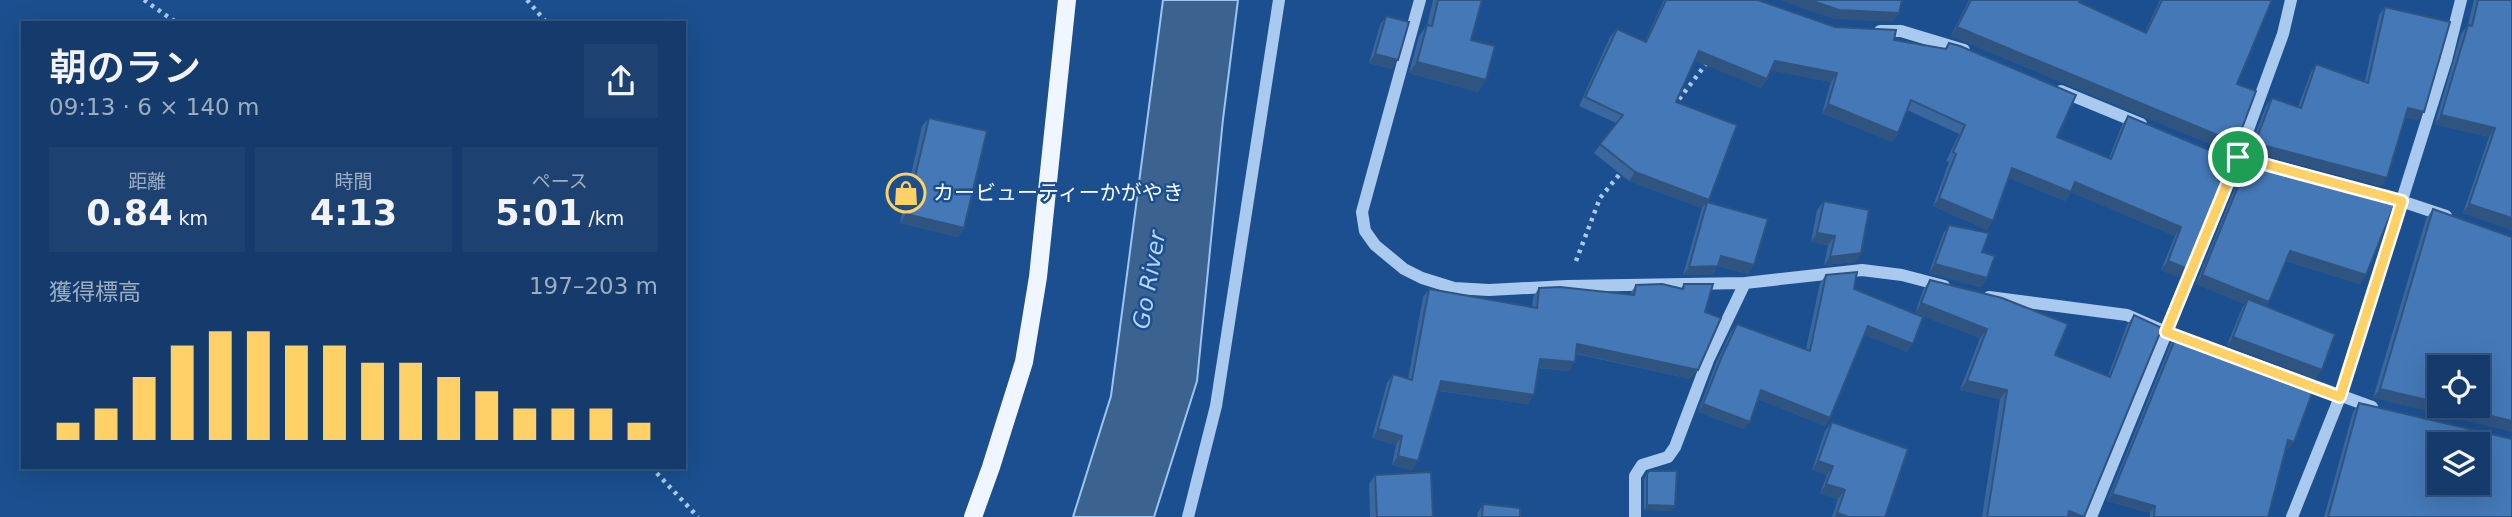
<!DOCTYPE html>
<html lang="ja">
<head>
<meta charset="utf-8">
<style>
	body { margin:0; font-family:"DejaVu Sans","Noto Sans JP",sans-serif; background:#1d4271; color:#f1f3f6; height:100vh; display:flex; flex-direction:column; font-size:26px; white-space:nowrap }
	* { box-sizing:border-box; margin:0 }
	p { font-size:23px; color:#9dadc1 }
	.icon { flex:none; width:38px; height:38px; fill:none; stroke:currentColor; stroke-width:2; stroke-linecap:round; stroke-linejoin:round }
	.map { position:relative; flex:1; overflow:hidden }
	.drawer { position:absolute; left:21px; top:21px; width:665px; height:448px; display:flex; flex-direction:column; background:#143b6b; border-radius:0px; box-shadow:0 7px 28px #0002,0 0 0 2px #33557e }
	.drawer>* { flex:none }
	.controls { position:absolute; left:2427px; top:355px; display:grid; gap:14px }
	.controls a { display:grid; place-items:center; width:63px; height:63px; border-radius:0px; background:#143b6b; box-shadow:0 7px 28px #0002,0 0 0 2px #33557e; font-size:35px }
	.pin { position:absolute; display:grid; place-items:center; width:60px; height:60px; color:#fff; margin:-30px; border:4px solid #fff; border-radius:50%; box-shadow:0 2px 7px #0007 }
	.round { display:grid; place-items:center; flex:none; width:74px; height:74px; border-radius:0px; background:#1d4271 }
	.overview { display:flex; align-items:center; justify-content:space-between; height:119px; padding:0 28px }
	h1 { font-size:38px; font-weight:600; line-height:52px }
	.figures { display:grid; grid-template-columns:repeat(3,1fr); gap:10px; height:119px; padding:7px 28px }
	.figures div { display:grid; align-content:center; border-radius:0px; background:#1d4271; text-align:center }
	.figures b { font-size:35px; font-weight:600 }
	.figures small { font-size:19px; font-weight:400 }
	.figures p { font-size:19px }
	.chart { height:196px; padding:14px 28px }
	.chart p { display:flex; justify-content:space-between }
	.chart svg { width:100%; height:126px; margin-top:7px; stroke:#ffd166; stroke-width:6 }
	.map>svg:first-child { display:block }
</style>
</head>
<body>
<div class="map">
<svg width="2512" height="517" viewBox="0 0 2512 517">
	<rect width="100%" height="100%" fill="#1b4f8f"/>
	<!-- water -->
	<path fill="#3c6290" stroke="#9cc4f0" stroke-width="2" d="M1163 0H1238L1223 119 1197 381 1154 517H1073L1111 396Z"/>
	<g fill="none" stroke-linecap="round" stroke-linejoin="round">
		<!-- path -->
		<path stroke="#a9c9ee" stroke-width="4.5" stroke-dasharray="3.5 5" stroke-linecap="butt" d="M144 0 177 23
			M527 0 547 23
			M1674 106 1709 60
			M1576 261 1600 198 1623 170
			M651 467 698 517"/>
		<!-- minor -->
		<path stroke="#a9c9ee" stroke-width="12" d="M1420 0 1362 212 1365 231 1375 245 1404 269 1422 278 1454 288 1489 290 1567 286 1745 283 1862 270 1902 275 1944 286
			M1880 31H1901L1964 50
			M2061 91 2141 124
			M2217 155 2256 161 2311 176
			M2383 195 2446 216
			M1989 297 2127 315 2166 332 2372 407
			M1188 517 1216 406 1279 0
			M1635 517V476L1642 465 1668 457 1675 447 1708 360 1745 283
			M2091 517 2238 157 2283 34 2291 0
			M2292 517 2340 397 2446 60 2461 0"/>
		<!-- major -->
		<path stroke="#f0f6ff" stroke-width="18" d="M973 517 991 467 1024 362 1038 277 1067 0"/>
	</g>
	<!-- wall -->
	<path fill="#3a679d" d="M1433 0H1482L1471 40 1478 92 1409 73 1419 36 1427 25Z
		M1664 0H1758L1835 27 1894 40 1945 49 1949 43 2057 137 2109 158 2122 125 2128 116 2216 153 2186 268 2179 277 2161 270 2175 236 2071 192 2065 201 2009 178 1987 230 1933 206 1949 162 1946 161 1959 134 1907 110 1898 133 1892 142 1822 113 1831 82 1771 70 1767 79 1761 88 1695 60 1676 102 1709 200 1708 202 1754 265 1748 274 1718 266 1712 275H1683L1702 208 1629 181 1594 153 1616 123 1579 106 1610 37 1617 29 1645 41Z
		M1969 0H2080L2079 2 2145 32 2160 0H2272L2237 84 2232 148 2215 146 1951 36Z
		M2474 0H2512V230L2463 213 2489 137 2435 124 2461 34 2468 25Z
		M2385 7 2418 120 2405 117 2387 178 2381 186 2249 151 2266 106 2272 98 2298 107 2311 72 2316 64 2365 81 2379 15Z
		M1386 16 1392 69 1369 63 1380 25Z
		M929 118 964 228 958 237 900 223 922 126Z
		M2249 159 2366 275 2360 284 2286 261 2266 306 2316 379 2227 345 2242 308 2245 304 2196 284 2243 168Z
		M1824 201 1861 253 1855 262 1824 265 1828 245 1811 242 1817 210Z
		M2433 209 2512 237 2373 398 2426 219Z
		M1949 225 1982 252 1987 278 1981 287 1929 273 1943 234Z
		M1826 275 1854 289 1907 352 1864 334 1825 426 1758 399 1744 429 1698 412 1716 363 1731 332 1737 324 1806 349 1820 283Z
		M1930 280 2055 355 2108 376 2127 325 2134 315 2084 517H1982L2000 399 1960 390 1980 338 1915 313 1923 290Z
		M1684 284 1705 312 1691 379 1576 354 1569 371 1538 368 1528 404 1439 391 1412 470 1392 465 1396 445 1372 438 1387 383 1393 374 1408 379 1423 297 1429 289 1532 307 1533 297 1539 288 1630 294 1636 285 1681 289Z
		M2176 337 2289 449 2286 448 2268 517H2150V513L2107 501 2171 343Z
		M2359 403 2512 517H2324L2353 412Z
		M1832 422 1885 517H1832L1838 499 1820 493 1827 475 1812 470 1825 431Z
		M1649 471 1672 511 1644 510V479Z
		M1375 475 1433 517H1370L1369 484Z
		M1483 504 1520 517H1477L1478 512Z"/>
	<!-- shaded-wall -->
	<path fill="#305480" d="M1779 0H1810L1899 13 1893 22 1833 19Z
		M1957 27 2238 139 2232 148 2215 146 1951 36Z
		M1699 51 1767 79 1761 88 1693 60Z
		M1375 54 1398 60 1392 69 1369 63Z
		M1775 61 1837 73 1831 82 1768 70Z
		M1417 62 1486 80 1478 92 1409 73Z
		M1828 104 1898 133 1892 142 1822 113Z
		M2408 108 2424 112 2418 120 2402 116Z
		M2441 115 2495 128 2489 137 2435 124Z
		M2255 143 2387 178 2381 186 2249 151Z
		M2012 168 2075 182 2181 227 2175 236 2071 192 2065 201 2006 177Z
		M1635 172 1709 200 1702 208 1629 181Z
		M1939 198 1993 221 1987 230 1933 206Z
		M2469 204 2512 218V230L2463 213Z
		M906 214 964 228 958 237 900 223Z
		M1817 233 1835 236 1828 245 1811 242Z
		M2290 251 2366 275 2360 284 2284 260Z
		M1861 253 1855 262 1824 265 1830 257Z
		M1721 256 1754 265 1748 274 1715 265Z
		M2168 261 2186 268 2179 277 2161 270Z
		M1935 264 1987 278 1981 287 1929 273Z
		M1718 266 1712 275H1683L1689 267Z
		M2202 275 2269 302 2263 311 2248 299 2245 304 2196 284Z
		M1921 303 1987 329 1980 338 1915 313Z
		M1868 326 1913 344 1907 352 1862 334Z
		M2233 337 2322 370 2316 379 2227 345Z
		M1577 344 1698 370 1691 379 1570 352Z
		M1540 359 1575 362 1569 371 1534 367Z
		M1441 381 1534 395 1528 404 1435 390Z
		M1967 381 2007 390 2000 399 1960 390Z
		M2380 389 2440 403V406H2450L2512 421V432L2373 398Z
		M1761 390 1830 418 1825 426 1756 398Z
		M1703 404 1750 422 1744 429 1698 412Z
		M1378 429 1402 436 1396 445 1372 438Z
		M2288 440 2294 442 2289 449 2283 447Z
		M1398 456 1418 461 1412 470 1392 465Z
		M1818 461 1833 466 1827 475 1812 470Z
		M1826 484 1845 490 1838 499 1820 493Z
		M2112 494 2155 506 2150 513 2107 501Z
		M1647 505 1675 506 1672 511 1644 510Z
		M2069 511 2084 517H2064Z
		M1837 513 1849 517H1834Z"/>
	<!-- building -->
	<path fill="#4478b7" stroke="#305480" stroke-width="2" fill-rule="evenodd" d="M1438 0H1482L1471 40 1495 46 1486 80 1417 62 1427 25 1432 26Z
		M1666 0H1758L1835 27 1896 30 1894 40 1946 49 1949 43 1960 46 2076 95 2057 137 2111 159 2128 116 2216 153 2232 156 2186 268 2168 261 2181 227 2075 182 2071 192 2012 168 1993 221 1939 198 1956 154 1953 152 1965 125 1911 100 1898 133 1828 104 1837 73 1775 61 1767 79 1699 51 1676 102 1737 125 1709 200 1635 172 1600 144 1623 115 1585 97 1617 29 1646 42Z
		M1810 0H1902L1899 13 1839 10Z
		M1971 0H2080L2079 2 2146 33 2162 0H2272L2237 84 2256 91 2238 139 2222 137 1957 27Z
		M2478 0H2512V218L2469 204 2495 128 2441 115 2468 25 2472 26Z
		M2385 7 2450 22 2424 112 2408 108 2387 178 2255 143 2272 98 2301 108 2316 64 2368 83Z
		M1386 16 1409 22 1398 60 1375 54Z
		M929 118 987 131 964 228 906 214Z
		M2249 159 2397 198 2366 275 2290 251 2269 302 2202 275Z
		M1824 201 1869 210 1861 253 1830 257 1835 236 1817 233Z
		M1707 202 1768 219 1754 265 1721 256 1718 266 1689 267Z
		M2433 209 2512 237V421L2450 406H2478V368H2440V403L2380 389Z
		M1949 225 1989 233 1982 252 1995 256 1987 278 1935 264Z
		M1857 272 1854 289 1923 317 1913 344 1868 326 1830 418 1761 390 1750 422 1703 404 1722 356 1737 324 1810 351 1826 275Z
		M1930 280 2002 298 2068 324 2055 355 2110 377 2134 315 2162 328 2084 517 2069 511 2068 517H1987L2007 390 1967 381 1987 329 1921 303Z
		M1662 284 1683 289 1684 284H1713L1705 312 1721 318 1698 370 1577 344 1575 362 1540 359 1534 395 1441 381 1418 461 1398 456 1402 436 1378 429 1393 374 1412 380 1429 289 1537 308 1539 288 1560 287 1634 295 1636 285Z
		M2248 299 2335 334 2322 370 2233 337Z
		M2176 337 2314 388 2294 442 2288 440 2268 517H2154L2155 506 2112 494Z
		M2359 403 2512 439V517H2328ZM2440 444H2478V483H2440Z
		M1832 422 1908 449 1885 517H1849L1837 513 1845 490 1826 484 1833 466 1818 461Z
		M1649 471H1677L1675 506 1647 505V474Z
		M1431 472 1433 517H1377L1375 475Z
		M1483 504 1520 508V517H1482Z"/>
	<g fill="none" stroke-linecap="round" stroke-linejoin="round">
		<defs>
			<path id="route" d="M2238 157 2402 201 2340 397 2166 332Z"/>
		</defs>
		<!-- route casing -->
		<use href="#route" stroke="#fff" stroke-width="14"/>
		<!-- route -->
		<use href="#route" stroke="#ffd166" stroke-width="9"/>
	</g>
	<!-- icons -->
	<defs>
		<symbol id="shop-ring" viewBox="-11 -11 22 22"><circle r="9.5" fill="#1b4f8f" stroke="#ffd166" stroke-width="1.5"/><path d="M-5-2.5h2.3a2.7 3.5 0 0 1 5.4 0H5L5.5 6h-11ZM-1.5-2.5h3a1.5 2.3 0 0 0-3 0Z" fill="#ffd166"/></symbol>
	</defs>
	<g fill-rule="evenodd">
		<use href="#shop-ring" x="884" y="171" width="44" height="44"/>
	</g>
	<g text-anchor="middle" stroke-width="5" stroke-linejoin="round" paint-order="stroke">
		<!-- poi labels -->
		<g font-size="21" fill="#fff" stroke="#1b4f8f" text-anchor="start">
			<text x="933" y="200">カービューティーかがやき</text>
		</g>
		<!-- water labels -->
		<g font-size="23" font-style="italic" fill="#b5d3f5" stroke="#1b4f8f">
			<text transform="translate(1149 280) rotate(-80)" y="8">Go River</text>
		</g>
	</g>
</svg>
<div class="controls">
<a><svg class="icon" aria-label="locate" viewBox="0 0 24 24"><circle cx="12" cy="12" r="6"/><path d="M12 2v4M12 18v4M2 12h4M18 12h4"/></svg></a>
<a><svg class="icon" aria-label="layers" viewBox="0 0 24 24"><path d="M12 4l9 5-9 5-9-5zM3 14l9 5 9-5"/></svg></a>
</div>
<div class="pin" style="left:2238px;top:157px;background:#1e9e55"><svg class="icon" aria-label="arrive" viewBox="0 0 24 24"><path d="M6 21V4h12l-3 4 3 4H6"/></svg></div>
<section class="drawer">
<div class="overview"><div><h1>朝のラン</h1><p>09:13 · 6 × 140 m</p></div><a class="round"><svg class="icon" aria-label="share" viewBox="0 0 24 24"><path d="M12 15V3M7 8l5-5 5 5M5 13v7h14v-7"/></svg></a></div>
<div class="figures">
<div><p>距離</p><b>0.84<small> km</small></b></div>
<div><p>時間</p><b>4:13</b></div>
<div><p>ペース</p><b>5:01<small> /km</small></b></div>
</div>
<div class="chart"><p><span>獲得標高</span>197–203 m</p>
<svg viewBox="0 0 160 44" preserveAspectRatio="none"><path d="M5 44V38M15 44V33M25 44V22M35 44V11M45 44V6M55 44V6M65 44V11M75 44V11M85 44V17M95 44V17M105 44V22M115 44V27M125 44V33M135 44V33M145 44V33M155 44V38"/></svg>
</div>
</section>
</div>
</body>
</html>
